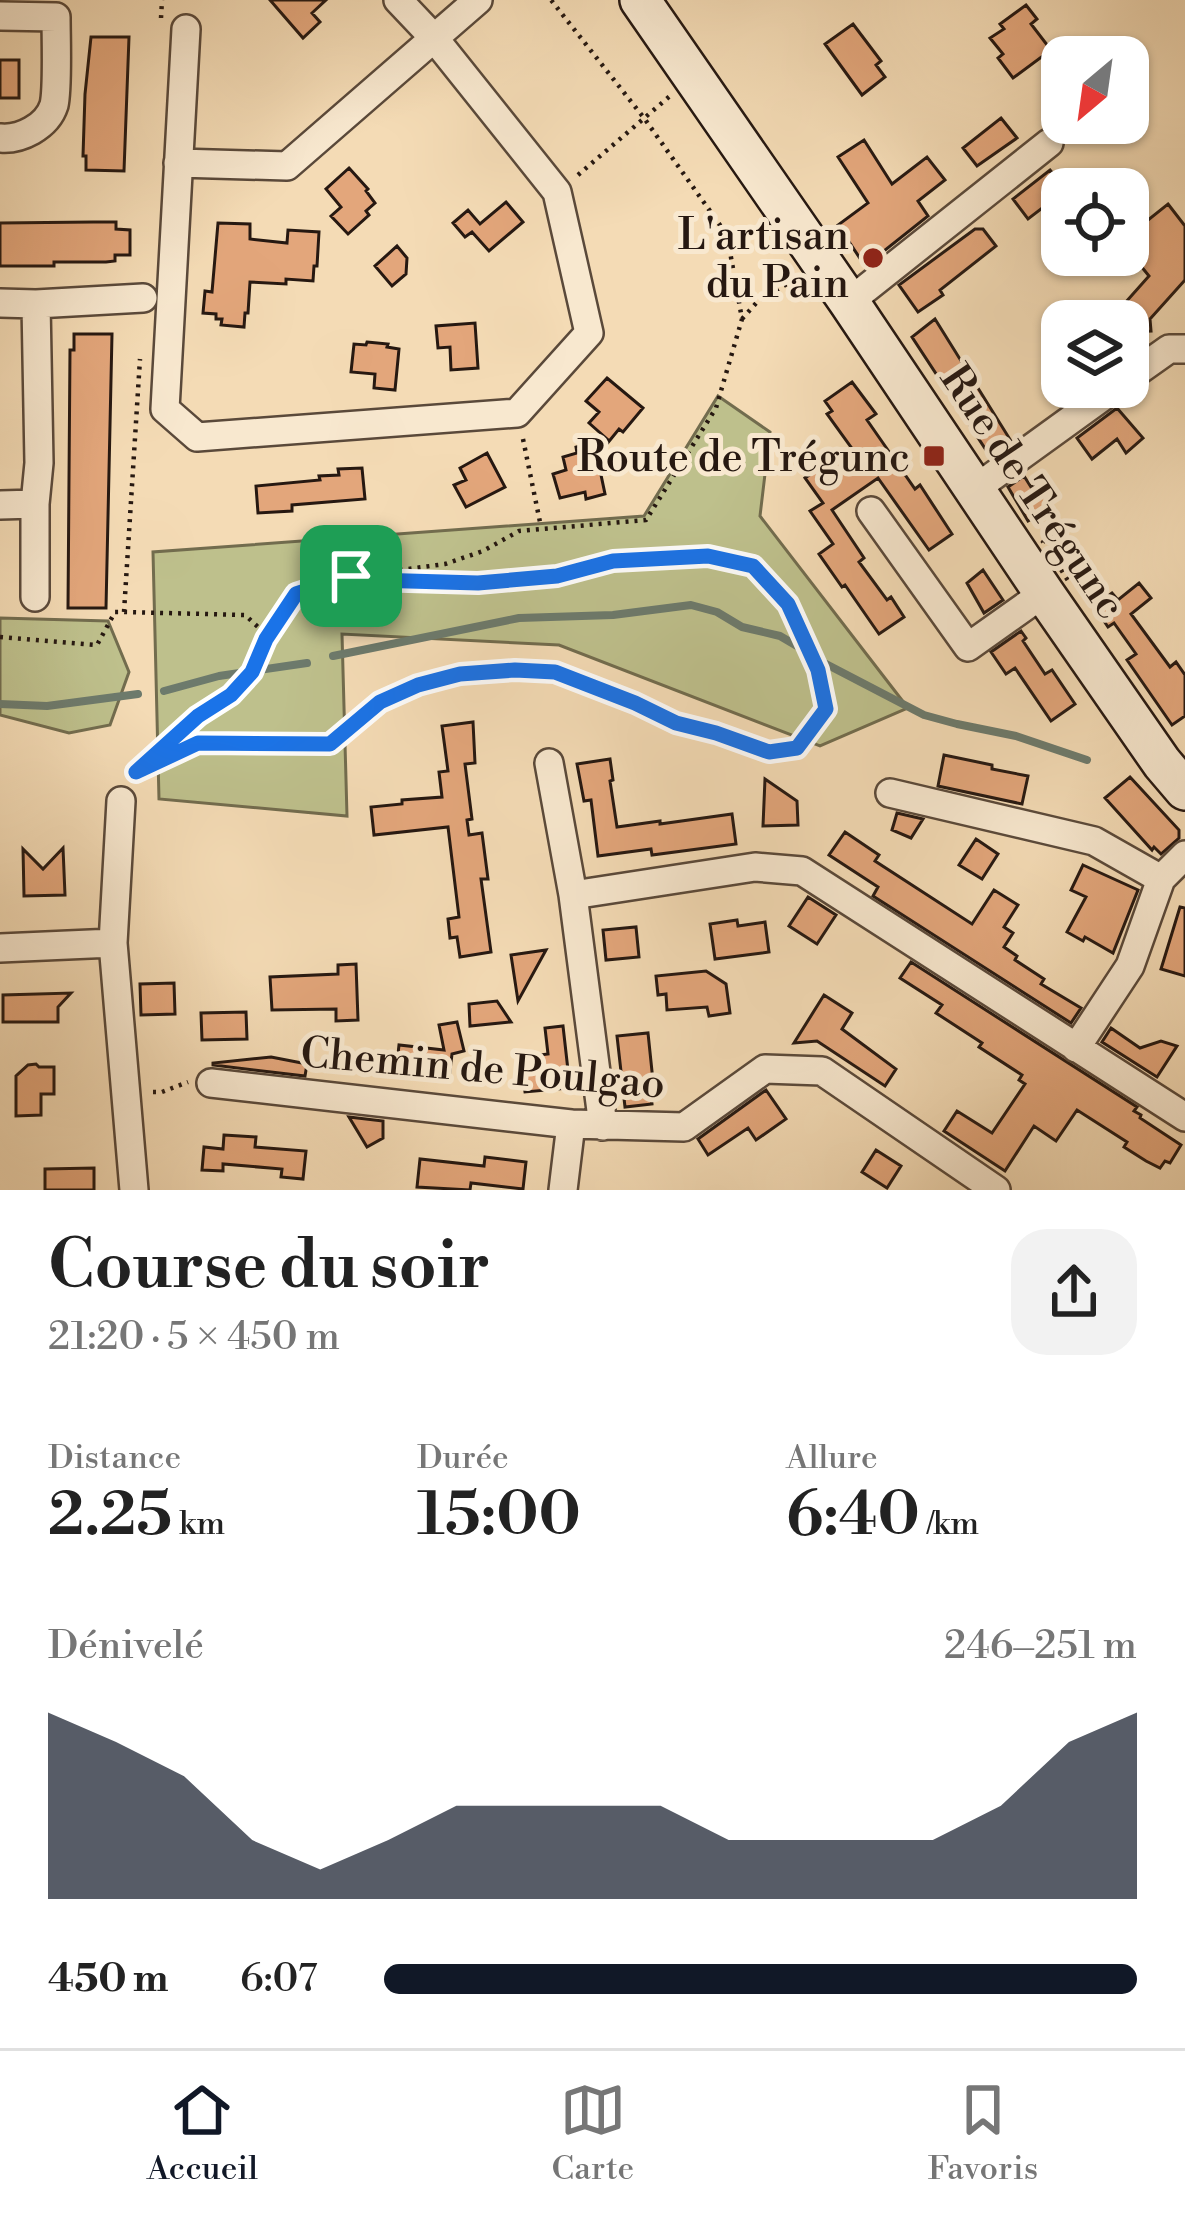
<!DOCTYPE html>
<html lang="fr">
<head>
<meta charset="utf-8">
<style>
	body { margin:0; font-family:"Libre Bodoni",serif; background:#f2f2f2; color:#222; height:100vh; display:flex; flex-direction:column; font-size:45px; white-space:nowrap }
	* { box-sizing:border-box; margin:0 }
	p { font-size:39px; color:#767676 }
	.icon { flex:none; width:66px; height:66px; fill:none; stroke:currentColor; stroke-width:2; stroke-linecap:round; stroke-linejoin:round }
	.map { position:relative; height:1190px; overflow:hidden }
	.details { display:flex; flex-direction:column; background:#fff; flex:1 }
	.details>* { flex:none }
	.needle { width:78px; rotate:209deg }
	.tools { position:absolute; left:1041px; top:36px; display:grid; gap:24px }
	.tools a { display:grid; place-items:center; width:108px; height:108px; border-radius:24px; background:#fff; box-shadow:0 3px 9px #0004; font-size:60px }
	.pin { position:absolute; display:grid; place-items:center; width:102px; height:102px; color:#fff; margin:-51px; border-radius:24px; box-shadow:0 6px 18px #0006 }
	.round { display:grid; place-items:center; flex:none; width:126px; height:126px; border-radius:36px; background:#f2f2f2 }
	.summary { display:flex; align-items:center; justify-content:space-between; height:204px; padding:0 48px }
	h1 { font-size:66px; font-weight:600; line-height:90px }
	.figures { display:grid; grid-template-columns:repeat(3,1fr); gap:18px; height:204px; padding:12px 48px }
	.figures div { display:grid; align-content:center }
	.figures b { font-size:60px; font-weight:600 }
	.figures small { font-size:33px; font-weight:400 }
	.figures p { font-size:33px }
	.chart { height:336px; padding:24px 48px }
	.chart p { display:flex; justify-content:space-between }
	.chart svg { width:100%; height:216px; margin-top:12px; fill:#111827; opacity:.7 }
	ul { padding:0 48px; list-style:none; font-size:39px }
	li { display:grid; grid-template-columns:192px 144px 1fr; align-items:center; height:90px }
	li i { height:30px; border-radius:15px; background:#111827 }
	.menu { display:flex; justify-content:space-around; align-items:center; height:168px; border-top:3px solid #e0e0e0; background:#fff; font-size:33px; color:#767676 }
	.menu a { display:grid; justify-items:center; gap:6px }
	.menu .selected { color:#111827 }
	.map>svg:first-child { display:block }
</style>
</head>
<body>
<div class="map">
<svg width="1185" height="1190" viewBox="0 0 1185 1190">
	<rect width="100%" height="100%" fill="#f4dbb5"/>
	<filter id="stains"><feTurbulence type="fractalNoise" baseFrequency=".00167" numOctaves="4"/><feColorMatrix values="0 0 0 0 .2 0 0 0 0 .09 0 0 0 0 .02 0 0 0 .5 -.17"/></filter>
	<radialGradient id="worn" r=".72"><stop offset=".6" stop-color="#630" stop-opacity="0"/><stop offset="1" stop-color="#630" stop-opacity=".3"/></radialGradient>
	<!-- green -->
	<path fill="#bec08c" stroke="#726c4e" stroke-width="3" d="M718 396 770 432 760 516 908 708 820 746 559 645 342 634 347 816 159 799 153 552 644 516Z
		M0 618 108 621 129 672 110 725 69 733 0 715Z"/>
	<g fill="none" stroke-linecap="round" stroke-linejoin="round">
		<!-- stream -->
		<path stroke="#6d7a6c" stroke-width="8" d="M333 656 519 618 613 615 691 605 717 612 742 627 780 636 797 646
			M826 664 924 715 957 724 1016 736 1087 760
			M164 691 219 676 307 663
			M0 704 47 706 138 694"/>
	</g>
	<!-- building -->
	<path fill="#e3a67b" stroke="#261811" stroke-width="3" d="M270 0H326L312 13 320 22 303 38Z
		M1026 5 1037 19 1031 24 1051 50 1013 78 998 58 1003 54 990 38 1004 29 1000 24Z
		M853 24 881 61 876 65 885 77 862 95 825 44Z
		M91 37H129L124 171 86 170V156H83L85 94Z
		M0 60H19V98H0Z
		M1001 118 1017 138 977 166 963 148Z
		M864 140 892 184 927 157 945 180 918 201 928 216 865 266 838 225 868 203 838 157Z
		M349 168 368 189 366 191 375 203 366 211 369 215 348 234 331 216 341 207 326 189Z
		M1050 170 1062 185V218L1050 202 1028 219 1013 199Z
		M506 202 523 222 489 251 472 232 465 237 453 223 468 210 480 224Z
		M1168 204 1185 226V280L1150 319 1151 331 1128 332V321H1109L1149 276 1128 250V236Z
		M93 222H116V229L130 230V255H115V261L106 262H54V266H0V223Z
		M218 223 250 224V239L287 243 288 230 319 232 317 266H314L313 281 286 279V284L250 282 248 313H245L244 327 221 325 222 319H216V314L203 313 205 291 212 292Z
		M975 229H983L996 246 940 290 943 295 918 312 899 285Z
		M397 246 407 258 406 274 392 286 375 266Z
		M935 319 1011 441 990 456 912 337Z
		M475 323 478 368 451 370 450 347 438 348 436 326Z
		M74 334H112L106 608H68L70 350H74Z
		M367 342 388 344 387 347 399 349 395 390 374 388 375 374 351 372 354 344 366 345Z
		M607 378 643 408 623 432 619 429 597 456 605 494 586 499 585 492 560 498 553 474 566 470 563 457 577 453 576 447 607 439 589 423 599 412 586 401Z
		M852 382 876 414 867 420 915 489 920 485 952 534 929 550 878 478 832 510 864 558 859 562 887 600 891 597 904 617 879 634 845 585 842 587 819 554 833 544 810 511 823 503 805 478 851 447 827 414 832 411 825 401Z
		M1117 408 1143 438 1126 453 1117 439 1092 459 1077 438Z
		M487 453 505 487 466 507 454 485 466 480 460 468Z
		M362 468 365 499 292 505V511L258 513 256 486 320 480 319 476 339 475 338 469Z
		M1024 476 1031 487 1037 484 1051 508 1028 521 1008 487Z
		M983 570 1003 600 984 613 967 583Z
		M1139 583 1151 598 1131 614 1170 667 1176 662 1185 675V716L1172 725 1127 660 1136 654 1114 623 1108 627 1094 606 1112 593 1118 600Z
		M1021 631 1026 638 1023 641 1045 674 1052 670 1075 704 1051 721 1015 668 1006 674 991 652Z
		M473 722 475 763 465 764 472 819 467 820 469 835 482 833 488 879H481L491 952 460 957 457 937 450 938 448 919 459 917 448 827 374 835 371 807 402 804V800L442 797 439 772 448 771 442 726Z
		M944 755 992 765V769L1028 776 1022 804 938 786Z
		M610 759 613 780 610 781 617 827 660 821V824L732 814 736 844 652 855 651 849 598 856 591 800 584 801 577 764Z
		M1130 777 1179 830V838L1161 854 1154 847 1152 850 1105 798Z
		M765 779 797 801 798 825 763 826Z
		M897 813 923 819 911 838 892 830Z
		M845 832 879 855 875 861 972 924 994 890 1018 905 1004 927 1013 933 1004 947 1017 956 1015 960 1044 979 1041 984 1081 1008 1071 1023 873 896 878 887 829 855Z
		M976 839 998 854 982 879 959 865Z
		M63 848 65 895 24 896 23 849 43 869Z
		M1083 865 1138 890 1113 953 1085 937 1083 941 1067 932 1086 897 1071 890Z
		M808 897 836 915 817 944 789 926Z
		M1180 907 1185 908V976L1161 969Z
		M737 920 738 926 765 922 769 952 715 959 710 924Z
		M636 927 639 957 606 960 603 930Z
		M546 950 518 1001 511 955Z
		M911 962 1137 1107 1134 1111 1141 1115 1140 1118 1181 1145 1170 1163 1165 1161 1160 1168 1146 1161 1124 1147 1127 1142 1077 1110 1056 1141 1034 1126 1005 1171 944 1131 957 1111 992 1133 1025 1084 1019 1080 1022 1075 979 1047 982 1043 936 1013 942 1005 900 978Z
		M356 964 358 1020 336 1021V1009L272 1010 270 977 338 974V965Z
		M706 971 726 984 730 1013 709 1016 707 1007 667 1010 666 994 658 995 656 976Z
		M174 983 175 1014 141 1015 140 984Z
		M71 993 58 1007V1022H3V995Z
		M824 995 852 1013 842 1029 896 1069 885 1086 817 1041 794 1043Z
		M497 1001 511 1022 470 1026 469 1004Z
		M246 1012 247 1039 202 1040 201 1013Z
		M457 1022 464 1051 452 1054 449 1079 396 1072 399 1045 444 1050 439 1025Z
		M563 1026 570 1088 525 1092 522 1071 534 1070 532 1056 548 1054 545 1028Z
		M1111 1028 1140 1048 1161 1041 1177 1046 1157 1077 1102 1042Z
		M648 1033 653 1081 650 1082 652 1104 625 1107 617 1036Z
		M271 1057 307 1064 305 1076 213 1065V1063Z
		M36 1064 39 1067H54V1094H41V1115L16 1116V1076L28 1065Z
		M766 1090 786 1119 756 1140 748 1128 708 1155 698 1139Z
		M349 1117 383 1121V1138L367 1147Z
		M224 1135 256 1137 255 1147 306 1151 303 1179 281 1177 282 1169 223 1164V1171L202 1170 204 1147 223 1149Z
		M876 1150 901 1166 887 1188 862 1172Z
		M485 1157 526 1162 523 1189 471 1183 470 1190 417 1187 420 1159 484 1166Z
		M94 1168V1190H45V1169Z"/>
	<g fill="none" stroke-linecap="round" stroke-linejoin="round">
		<defs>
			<path id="minor" d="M0 16 56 17C56 38 58 88 54 105 47 127 20 140 0 138
				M186 29 165 409 197 437 517 413 589 333 557 192 434 38 398 0
				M178 163 287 166 478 0
				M849 302 1049 143
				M0 303 36 304 143 298
				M1128 378 1169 349H1185
				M975 489 1116 387
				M0 505 35 504
				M871 511 968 647 1044 593
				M35 597V504L39 463 36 304
				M549 763 573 895 603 1126
				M890 793 1094 841 1161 879
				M121 801 113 943 134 1190
				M573 895 755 867 802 871 1185 1117
				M0 948 113 943
				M1076 1048 1130 966 1161 879 1185 855
				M211 1083 571 1124 684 1127 765 1069 822 1071 996 1190
				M563 1190 571 1124"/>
			<path id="secondary" d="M640 0 849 302 1044 593 1162 763 1185 790"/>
		</defs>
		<!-- minor casing -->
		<use href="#minor" stroke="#5a493a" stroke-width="32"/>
		<!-- secondary casing -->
		<use href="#secondary" stroke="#261811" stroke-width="44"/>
		<!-- path -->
		<path stroke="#261811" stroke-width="4.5" stroke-dasharray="3 6" stroke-linecap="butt" d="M161 18 162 0
			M578 175 670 96
			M742 319 759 300 794 280
			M523 439 541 527
			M1058 532 1069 548 1074 545 1080 553 1075 557 1085 572 1069 582 1043 542Z
			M364 575 445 564 483 551 519 531 646 520 716 408 742 319 727 235 644 118 551 0
			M124 612 140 359
			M0 637 97 645 115 612H124L245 615 258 627 266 639
			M136 772 198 743 330 744 380 702 419 685 461 674 515 671 555 672 588 683 675 723 716 733 769 752 797 748 826 709 819 670 787 604 753 566 708 556 613 561 557 576 478 583 374 580 351 576
			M132 781 136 772 198 716 231 695 252 672 266 639 296 594 352 576
			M153 1092H162L188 1082"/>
		<!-- minor -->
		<use href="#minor" stroke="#f8e8cf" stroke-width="27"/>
		<!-- secondary -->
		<use href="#secondary" stroke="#f8e8cf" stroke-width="39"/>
	</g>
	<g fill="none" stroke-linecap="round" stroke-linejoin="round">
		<defs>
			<path id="route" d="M708 556 753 566 788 604 818 670 826 709 797 748 769 752 716 733 676 723 635 703 555 672 515 670 460 674 418 685 380 702 330 744 198 743 136 772 198 716 231 695 252 672 266 639 296 594 351 576 374 580 478 583 557 576 613 561Z"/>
		</defs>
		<!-- route casing -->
		<use href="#route" stroke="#fff" stroke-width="24"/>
		<!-- route -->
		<use href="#route" stroke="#1a73e8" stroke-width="15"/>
	</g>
	<!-- markers -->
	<g fill="#8f2418" stroke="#f8e8cf" stroke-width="4.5">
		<circle cx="873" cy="258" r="12"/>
		<rect x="922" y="444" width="24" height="24" rx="6"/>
	</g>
	<g text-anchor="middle" stroke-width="10" stroke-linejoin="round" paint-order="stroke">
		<!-- poi labels -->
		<g font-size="42" fill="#261811" stroke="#f8e8cf" text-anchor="end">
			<text x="849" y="249">L'artisan<tspan x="849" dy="48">du Pain</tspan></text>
			<text x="910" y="471">Route de Trégunc</text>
		</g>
		<!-- street labels -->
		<g font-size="42" fill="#261811" stroke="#f8e8cf">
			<text transform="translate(1034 491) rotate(56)" y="15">Rue de Trégunc</text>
			<text transform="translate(483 1067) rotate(5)" y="15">Chemin de Poulgao</text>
		</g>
	</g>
	<rect width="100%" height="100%" filter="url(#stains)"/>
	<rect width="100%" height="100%" fill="url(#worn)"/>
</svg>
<div class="tools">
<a><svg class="needle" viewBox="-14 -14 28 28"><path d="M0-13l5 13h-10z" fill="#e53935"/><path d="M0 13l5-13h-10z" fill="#767676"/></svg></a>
<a><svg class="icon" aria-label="locate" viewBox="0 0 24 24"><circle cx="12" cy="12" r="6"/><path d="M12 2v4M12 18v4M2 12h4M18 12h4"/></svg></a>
<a><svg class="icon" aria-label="layers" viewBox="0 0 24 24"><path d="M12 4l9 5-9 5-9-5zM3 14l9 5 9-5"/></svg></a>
</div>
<div class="pin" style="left:351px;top:576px;background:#1e9e55"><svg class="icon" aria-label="arrive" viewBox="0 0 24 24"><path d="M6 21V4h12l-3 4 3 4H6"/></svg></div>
</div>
<section class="details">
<div class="summary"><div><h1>Course du soir</h1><p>21:20 · 5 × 450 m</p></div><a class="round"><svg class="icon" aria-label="share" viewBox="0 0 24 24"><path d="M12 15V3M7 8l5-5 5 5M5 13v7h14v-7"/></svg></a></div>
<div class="figures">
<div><p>Distance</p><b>2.25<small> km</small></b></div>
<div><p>Durée</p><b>15:00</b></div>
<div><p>Allure</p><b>6:40<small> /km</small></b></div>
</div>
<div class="chart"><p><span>Dénivelé</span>246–251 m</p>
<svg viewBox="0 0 160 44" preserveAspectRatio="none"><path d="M0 44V6L10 12L20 19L30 32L40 38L50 32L60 25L70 25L80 25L90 25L100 32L110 32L120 32L130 32L140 25L150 12L160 6V44z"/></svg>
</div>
<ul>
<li><b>450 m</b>6:07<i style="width:100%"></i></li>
</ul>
</section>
<nav class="menu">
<a class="selected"><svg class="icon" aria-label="home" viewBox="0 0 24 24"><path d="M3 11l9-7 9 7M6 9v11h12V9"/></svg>Accueil</a>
<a><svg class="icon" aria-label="map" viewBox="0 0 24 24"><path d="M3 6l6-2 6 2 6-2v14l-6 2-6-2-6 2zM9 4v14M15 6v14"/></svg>Carte</a>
<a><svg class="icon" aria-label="saved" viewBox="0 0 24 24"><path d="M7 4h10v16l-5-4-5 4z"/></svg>Favoris</a>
</nav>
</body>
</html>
